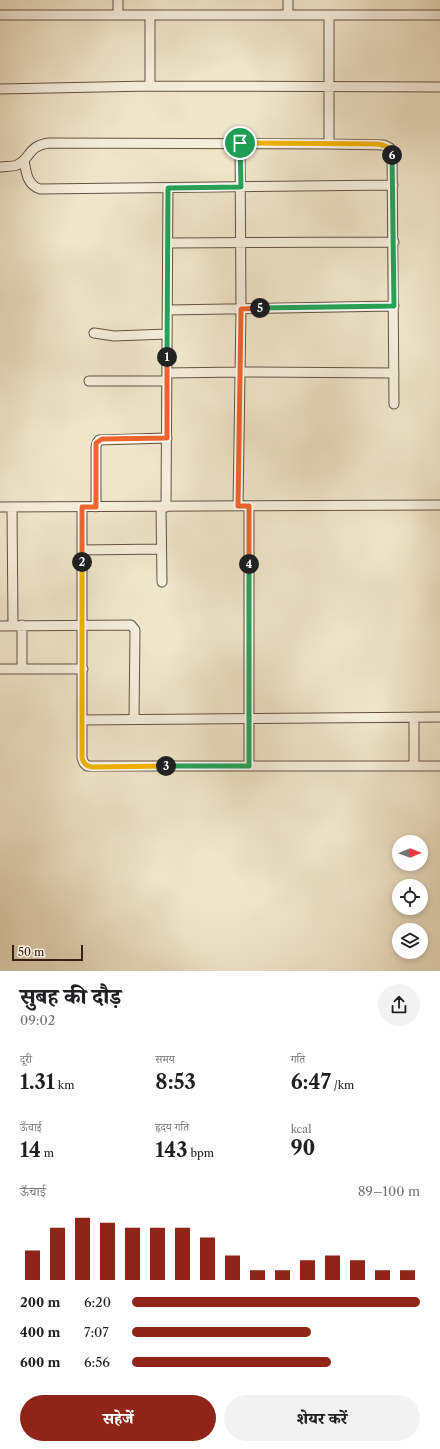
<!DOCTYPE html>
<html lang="hi">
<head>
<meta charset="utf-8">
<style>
	body { margin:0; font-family:"Libre Caslon Text","Noto Serif Devanagari",serif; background:#f2f2f2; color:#202124; height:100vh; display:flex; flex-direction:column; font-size:15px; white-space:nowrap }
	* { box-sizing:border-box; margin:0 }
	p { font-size:13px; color:#757577 }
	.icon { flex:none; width:22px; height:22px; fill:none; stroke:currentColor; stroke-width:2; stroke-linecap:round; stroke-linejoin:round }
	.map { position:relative; height:971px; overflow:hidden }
	.panel { display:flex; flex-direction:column; background:#fff; flex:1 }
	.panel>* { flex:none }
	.needle { width:26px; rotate:89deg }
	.tools { position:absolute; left:392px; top:835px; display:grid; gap:8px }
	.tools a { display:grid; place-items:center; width:36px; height:36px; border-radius:50%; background:#fff; box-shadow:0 2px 6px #0003; font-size:20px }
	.scale { position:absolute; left:12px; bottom:10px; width:71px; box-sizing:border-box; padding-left:4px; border:2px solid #362112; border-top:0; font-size:11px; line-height:14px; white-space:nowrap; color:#362112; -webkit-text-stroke:3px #f5eedc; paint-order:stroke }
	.pin { position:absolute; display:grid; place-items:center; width:34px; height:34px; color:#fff; margin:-17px; border:2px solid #fff; border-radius:50%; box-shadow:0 1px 4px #0007 }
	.km { position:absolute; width:20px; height:20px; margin:-10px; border-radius:50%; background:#222; color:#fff; font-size:11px; line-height:20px; text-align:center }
	.round { display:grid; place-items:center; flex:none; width:42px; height:42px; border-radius:21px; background:#f2f2f2 }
	.head { display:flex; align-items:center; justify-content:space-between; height:68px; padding:0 20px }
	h1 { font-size:22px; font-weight:800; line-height:30px }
	.figures { display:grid; grid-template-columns:repeat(3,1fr); gap:6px; height:68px; padding:4px 20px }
	.figures div { display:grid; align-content:center }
	.figures b { font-size:20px; font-weight:800 }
	.figures small { font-size:11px; font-weight:400 }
	.figures p { font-size:11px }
	.chart { height:112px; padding:8px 20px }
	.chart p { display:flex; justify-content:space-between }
	.chart svg { width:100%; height:72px; margin-top:4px; stroke:#8f2418; stroke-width:6 }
	.primary-button { display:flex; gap:8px; margin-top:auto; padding:8px 20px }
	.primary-button a { flex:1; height:46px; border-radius:24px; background:#8f2418; color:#fff; font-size:16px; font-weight:800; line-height:46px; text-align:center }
	.primary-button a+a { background:#f2f2f2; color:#202124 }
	ul { padding:0 20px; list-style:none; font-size:13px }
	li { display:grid; grid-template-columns:64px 48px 1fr; align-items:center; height:30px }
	li i { height:10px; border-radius:5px; background:#8f2418 }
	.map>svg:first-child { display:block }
</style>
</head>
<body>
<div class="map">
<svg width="440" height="971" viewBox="0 0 440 971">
	<rect width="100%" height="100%" fill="#efe5c9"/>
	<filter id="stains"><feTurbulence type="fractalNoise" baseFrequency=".005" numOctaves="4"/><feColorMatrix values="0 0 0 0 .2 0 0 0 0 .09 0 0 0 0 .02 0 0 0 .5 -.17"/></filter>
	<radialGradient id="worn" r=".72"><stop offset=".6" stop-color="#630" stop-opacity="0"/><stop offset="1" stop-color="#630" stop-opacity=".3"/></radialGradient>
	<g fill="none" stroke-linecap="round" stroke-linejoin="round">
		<defs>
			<path id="minor" d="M118 0V15
				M288 0V15
				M0 15H440
				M150 15V86
				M0 89 150 86 440 87
				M329 144 384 145 390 148 392 153 394 404
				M24 160C26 172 27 185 40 189L393 185
				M0 167C5 166 12 167 17 165 31 159 27 146 49 143L329 144V15
				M168 243 394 242
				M168 310 394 306
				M94 333 114 336 167 334
				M167 373 240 372 394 373
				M89 381H167
				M238 506 241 309 240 143
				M249 506V766
				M0 507 440 505
				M12 507 13 625
				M82 507V758L84 763 87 766H440
				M96 507V447L97 443 99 440 167 438
				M161 507 162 582
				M166 507 168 188
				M82 550 161 549
				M22 625V669
				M0 626 131 625 135 630 134 719
				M0 669H83
				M83 720 440 717
				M414 766V717"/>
		</defs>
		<!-- minor casing -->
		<use href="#minor" stroke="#645240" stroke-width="11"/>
		<!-- minor -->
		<use href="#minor" stroke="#f5eedc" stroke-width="9"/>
	</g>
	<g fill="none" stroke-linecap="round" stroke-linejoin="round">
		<defs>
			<path id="split-1" d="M167 357 168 188 241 187 240 143"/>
			<path id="split-2" d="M82 562V507H96V443L102 439 167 438V357"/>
			<path id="split-3" d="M82 562V758C84 764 86 766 92 767L166 766"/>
			<path id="split-4" d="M166 766H249V564"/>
			<path id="split-5" d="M249 564V506H238L241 309 260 308"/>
			<path id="split-6" d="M260 308 394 306 392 155"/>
			<path id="split-7" d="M240 143 377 144C385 145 390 147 392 155"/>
		</defs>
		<!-- split-1 casing -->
		<use href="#split-1" stroke="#fff" stroke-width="8"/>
		<!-- split-2 casing -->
		<use href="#split-2" stroke="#fff" stroke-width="8"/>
		<!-- split-3 casing -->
		<use href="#split-3" stroke="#fff" stroke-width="8"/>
		<!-- split-4 casing -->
		<use href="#split-4" stroke="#fff" stroke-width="8"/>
		<!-- split-5 casing -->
		<use href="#split-5" stroke="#fff" stroke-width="8"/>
		<!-- split-6 casing -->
		<use href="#split-6" stroke="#fff" stroke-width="8"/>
		<!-- split-7 casing -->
		<use href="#split-7" stroke="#fff" stroke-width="8"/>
		<!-- split-1 -->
		<use href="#split-1" stroke="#22a559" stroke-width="5"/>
		<!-- split-2 -->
		<use href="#split-2" stroke="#f0652b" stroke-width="5"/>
		<!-- split-3 -->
		<use href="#split-3" stroke="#f5b400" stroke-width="5"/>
		<!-- split-4 -->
		<use href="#split-4" stroke="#22a559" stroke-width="5"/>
		<!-- split-5 -->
		<use href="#split-5" stroke="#f0652b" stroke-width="5"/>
		<!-- split-6 -->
		<use href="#split-6" stroke="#22a559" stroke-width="5"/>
		<!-- split-7 -->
		<use href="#split-7" stroke="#f5b400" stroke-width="5"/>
	</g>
	<rect width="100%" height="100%" filter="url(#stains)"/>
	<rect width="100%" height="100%" fill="url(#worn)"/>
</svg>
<div class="tools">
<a><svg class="needle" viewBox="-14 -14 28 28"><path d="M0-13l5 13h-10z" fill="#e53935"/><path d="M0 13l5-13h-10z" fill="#757577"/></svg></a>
<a><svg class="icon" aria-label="locate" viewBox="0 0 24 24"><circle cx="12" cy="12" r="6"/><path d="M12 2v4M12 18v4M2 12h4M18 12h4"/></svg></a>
<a><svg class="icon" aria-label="layers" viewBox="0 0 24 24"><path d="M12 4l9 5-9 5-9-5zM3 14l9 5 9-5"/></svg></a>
</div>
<div class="scale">50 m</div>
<div class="pin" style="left:240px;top:143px;background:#1e9e55"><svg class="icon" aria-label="arrive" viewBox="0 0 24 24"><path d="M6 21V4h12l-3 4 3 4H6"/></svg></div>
<b class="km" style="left:167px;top:357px">1</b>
<b class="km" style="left:82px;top:562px">2</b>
<b class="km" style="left:166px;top:766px">3</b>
<b class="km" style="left:249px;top:564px">4</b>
<b class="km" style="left:260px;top:308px">5</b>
<b class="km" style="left:392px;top:155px">6</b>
</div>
<section class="panel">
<div class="head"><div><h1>सुबह की दौड़</h1><p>09:02</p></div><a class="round"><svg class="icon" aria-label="share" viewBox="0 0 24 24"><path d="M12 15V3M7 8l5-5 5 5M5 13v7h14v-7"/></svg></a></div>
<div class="figures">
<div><p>दूरी</p><b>1.31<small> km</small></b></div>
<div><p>समय</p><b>8:53</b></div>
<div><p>गति</p><b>6:47<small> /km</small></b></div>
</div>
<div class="figures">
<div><p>ऊँचाई</p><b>14<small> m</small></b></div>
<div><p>हृदय गति</p><b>143<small> bpm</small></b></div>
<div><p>kcal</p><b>90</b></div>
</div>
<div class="chart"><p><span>ऊँचाई</span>89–100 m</p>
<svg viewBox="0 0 160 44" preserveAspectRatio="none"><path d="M5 44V26M15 44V12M25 44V6M35 44V9M45 44V12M55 44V12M65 44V12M75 44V18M85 44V29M95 44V38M105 44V38M115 44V32M125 44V29M135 44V32M145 44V38M155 44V38"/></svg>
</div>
<ul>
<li><b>200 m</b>6:20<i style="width:100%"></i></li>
<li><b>400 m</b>7:07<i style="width:62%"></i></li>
<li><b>600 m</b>6:56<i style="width:69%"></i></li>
</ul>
<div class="primary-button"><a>सहेजें</a><a>शेयर करें</a></div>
</section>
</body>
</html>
